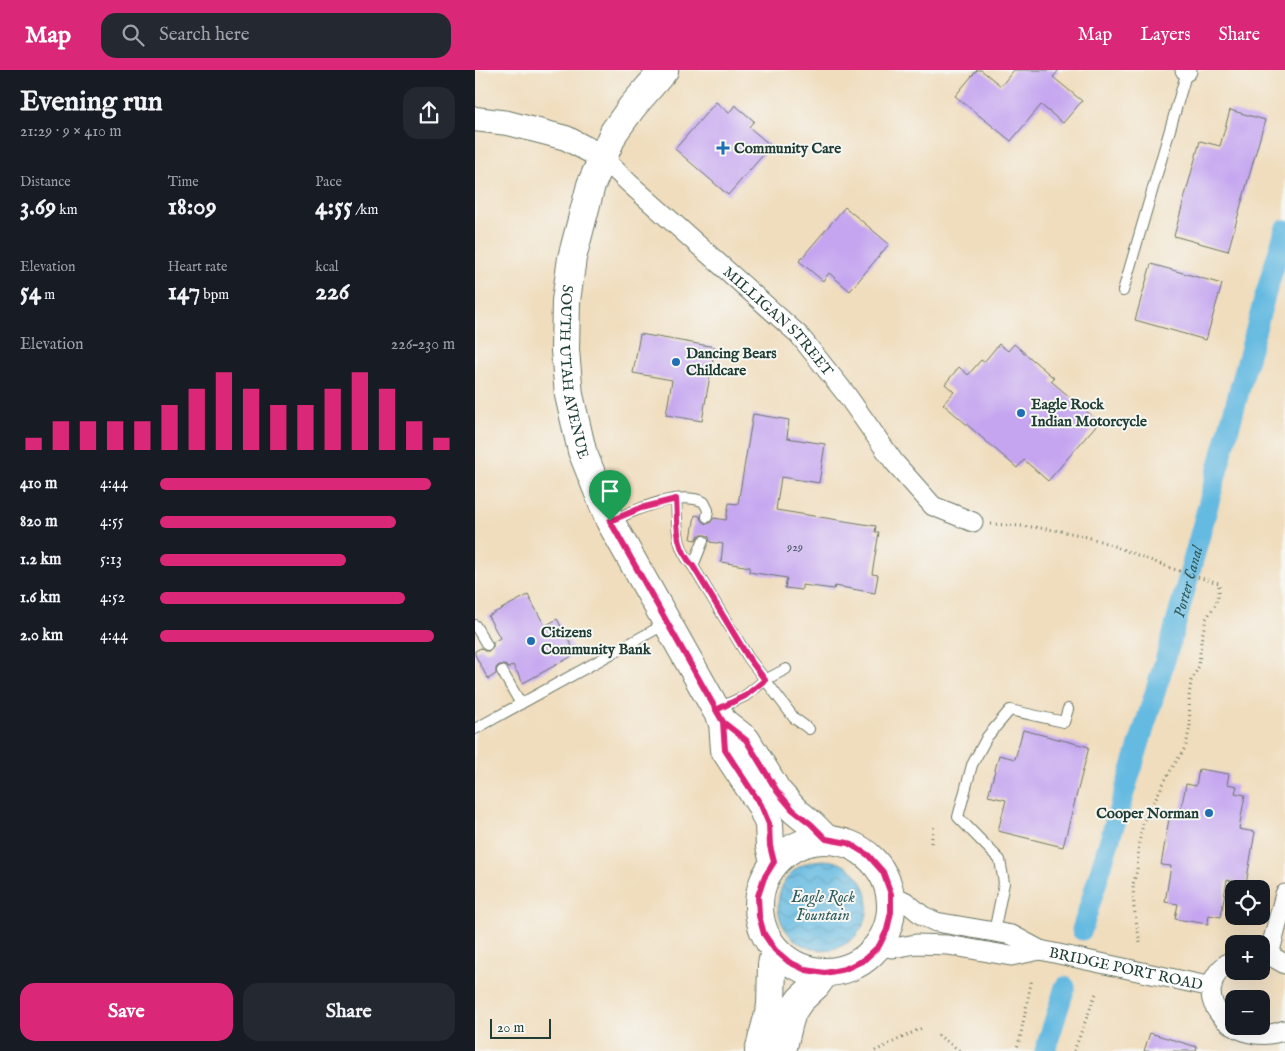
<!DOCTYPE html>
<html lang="en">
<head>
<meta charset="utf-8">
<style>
	body { margin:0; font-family:"IM FELL English",serif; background:#242831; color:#f1f3f6; height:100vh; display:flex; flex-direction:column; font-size:19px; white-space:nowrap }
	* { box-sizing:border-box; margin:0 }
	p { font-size:16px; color:#9ea1a6 }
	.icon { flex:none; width:28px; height:28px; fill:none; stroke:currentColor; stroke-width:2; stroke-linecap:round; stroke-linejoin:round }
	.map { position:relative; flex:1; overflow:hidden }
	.panel { display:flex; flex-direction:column; background:#171b24; width:475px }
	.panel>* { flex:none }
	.fabs { position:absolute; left:750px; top:810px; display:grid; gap:10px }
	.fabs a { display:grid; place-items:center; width:45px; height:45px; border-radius:10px; background:#171b24; box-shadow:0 5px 20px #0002; font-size:25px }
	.scale { position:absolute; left:15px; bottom:12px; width:61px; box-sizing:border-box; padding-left:5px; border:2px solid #1f3d34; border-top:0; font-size:14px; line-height:18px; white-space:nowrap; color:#1f3d34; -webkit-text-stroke:4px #f6f6f2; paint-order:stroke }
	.pin { position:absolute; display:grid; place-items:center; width:42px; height:42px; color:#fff; margin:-51px -21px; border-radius:50% 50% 50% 0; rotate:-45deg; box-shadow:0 0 5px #0007 }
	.pin .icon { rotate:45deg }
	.round { display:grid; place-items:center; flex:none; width:52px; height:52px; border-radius:15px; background:#242831 }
	.summary { display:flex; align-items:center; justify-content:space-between; height:85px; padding:0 20px }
	h1 { font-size:28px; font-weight:700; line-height:38px }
	.figures { display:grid; grid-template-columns:repeat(3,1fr); gap:8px; height:85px; padding:5px 20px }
	.figures div { display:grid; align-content:center }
	.figures b { font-size:25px; font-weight:700 }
	.figures small { font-size:14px; font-weight:400 }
	.figures p { font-size:14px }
	.chart { height:140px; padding:10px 20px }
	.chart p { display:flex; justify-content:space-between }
	.chart svg { width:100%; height:90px; margin-top:5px; stroke:#db2777; stroke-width:6 }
	.primary-button { display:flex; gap:10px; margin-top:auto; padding:10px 20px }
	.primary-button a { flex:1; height:58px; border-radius:15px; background:#db2777; color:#fff; font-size:20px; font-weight:700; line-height:58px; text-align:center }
	.primary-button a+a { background:#242831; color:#f1f3f6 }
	ul { padding:0 20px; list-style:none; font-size:16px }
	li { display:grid; grid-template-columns:80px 60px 1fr; align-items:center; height:38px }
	li i { height:12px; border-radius:6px; background:#db2777 }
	header { display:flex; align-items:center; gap:30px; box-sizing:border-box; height:70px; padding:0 25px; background:#db2777; color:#fff }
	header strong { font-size:24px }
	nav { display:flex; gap:28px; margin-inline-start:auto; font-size:18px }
	.search { width:350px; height:45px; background:#242831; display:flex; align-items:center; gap:12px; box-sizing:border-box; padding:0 18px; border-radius:15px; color:#9ea1a6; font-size:19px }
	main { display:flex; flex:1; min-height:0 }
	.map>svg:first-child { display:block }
</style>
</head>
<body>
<header>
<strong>Map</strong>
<div class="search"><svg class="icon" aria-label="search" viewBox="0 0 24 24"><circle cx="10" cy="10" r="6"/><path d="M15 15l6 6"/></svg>Search here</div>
<nav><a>Map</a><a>Layers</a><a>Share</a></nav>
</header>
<main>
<section class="panel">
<div class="summary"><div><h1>Evening run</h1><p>21:29 · 9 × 410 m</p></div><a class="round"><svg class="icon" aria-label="share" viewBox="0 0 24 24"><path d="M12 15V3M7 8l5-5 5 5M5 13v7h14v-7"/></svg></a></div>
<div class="figures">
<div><p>Distance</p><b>3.69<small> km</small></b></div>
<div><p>Time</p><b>18:09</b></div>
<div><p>Pace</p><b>4:55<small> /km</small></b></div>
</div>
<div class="figures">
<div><p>Elevation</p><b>54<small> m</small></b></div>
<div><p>Heart rate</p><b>147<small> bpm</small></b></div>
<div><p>kcal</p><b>226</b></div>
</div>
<div class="chart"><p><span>Elevation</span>226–230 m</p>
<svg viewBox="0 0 160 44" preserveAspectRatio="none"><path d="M5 44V38M15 44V30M25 44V30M35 44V30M45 44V30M55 44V22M65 44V14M75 44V6M85 44V14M95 44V22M105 44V22M115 44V14M125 44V6M135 44V14M145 44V30M155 44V38"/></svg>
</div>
<ul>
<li><b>410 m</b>4:44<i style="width:92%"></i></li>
<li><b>820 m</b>4:55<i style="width:80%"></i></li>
<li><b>1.2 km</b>5:13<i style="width:63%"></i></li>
<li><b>1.6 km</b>4:52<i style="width:83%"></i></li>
<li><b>2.0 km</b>4:44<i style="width:93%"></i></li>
</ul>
<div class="primary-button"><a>Save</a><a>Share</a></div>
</section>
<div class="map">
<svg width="810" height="981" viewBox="0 0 810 981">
	<defs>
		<pattern id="water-waves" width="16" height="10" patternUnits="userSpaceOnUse" patternTransform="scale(1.25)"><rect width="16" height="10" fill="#65bae1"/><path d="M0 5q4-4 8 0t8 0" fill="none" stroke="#5398b7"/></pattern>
	</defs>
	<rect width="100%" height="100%" fill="#f6f6f2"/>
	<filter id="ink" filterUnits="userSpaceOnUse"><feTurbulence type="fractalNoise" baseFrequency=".02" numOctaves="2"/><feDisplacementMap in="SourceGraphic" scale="10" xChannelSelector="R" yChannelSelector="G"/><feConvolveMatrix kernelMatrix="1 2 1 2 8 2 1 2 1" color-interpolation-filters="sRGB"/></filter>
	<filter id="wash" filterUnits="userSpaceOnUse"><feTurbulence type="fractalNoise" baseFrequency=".0096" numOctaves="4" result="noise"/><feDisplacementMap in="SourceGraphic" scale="20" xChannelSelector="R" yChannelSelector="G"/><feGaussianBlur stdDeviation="1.12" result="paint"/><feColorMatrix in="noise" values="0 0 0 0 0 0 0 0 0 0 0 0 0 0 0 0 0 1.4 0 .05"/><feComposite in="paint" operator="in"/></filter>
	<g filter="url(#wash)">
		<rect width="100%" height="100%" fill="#f0ddbd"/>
		<!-- water -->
		<path fill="url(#water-waves)" stroke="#427c8a" d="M303 835a45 45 0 1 1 90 0a45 45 0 1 1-90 0Z"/>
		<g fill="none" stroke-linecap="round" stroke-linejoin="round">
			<!-- canal -->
			<g stroke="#65bae1" stroke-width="21">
				<path id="s1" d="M607 860 698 564 790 226 810 160"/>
				<path d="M570 981 590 917"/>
			</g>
		</g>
		<g id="blocks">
			<!-- building -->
			<path fill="#c5a5f0" d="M502 0H506L526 16 539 0H584L578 7 607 31 588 53 566 35 536 71 480 26Z
				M241 32 254 43 260 35 279 51 274 57 296 76 253 125 200 79Z
				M755 40 790 50 753 181 699 166 725 71 745 76Z
				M370 137 414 174 375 221 354 203 348 211 324 191Z
				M676 194 747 214 731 270 660 250Z
				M165 264 240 277 227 351 191 345 197 310 158 303Z
				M524 274 533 281 539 274 579 308 576 311 624 352 573 411 549 390 542 398 468 334 479 322 470 314 484 297 493 305 506 290 509 292Z
				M278 344 314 350 312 368 350 374 344 413 306 407 301 440 401 456 400 462H404L397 504 403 505 400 523 360 516 359 519 327 515V520L310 518 312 508 274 502 275 497 246 492 248 474 235 472 234 467 231 465H224L221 470 216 469 220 445 225 446 226 450 231 454 235 453 239 448 251 450 254 433 263 434Z
				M53 525 70 556 82 549 101 584 48 613 38 595 33 598 30 595H24L21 598V604L13 609 0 585V581L6 578 9 581H15L18 578V572L25 568 13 546Z
				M548 660 614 677 588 777 523 761 531 730 513 726 524 685 540 689Z
				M724 699 754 704 752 714 762 716 760 723 770 725 764 759 780 762 771 814 752 810 746 847 734 845 733 854 700 849 703 834 690 832 696 796 686 795 695 743 705 745 711 714 721 716Z
				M675 963 722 977 721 981H669Z"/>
		</g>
	</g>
	<g filter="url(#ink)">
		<use href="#blocks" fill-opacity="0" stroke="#687564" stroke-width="1"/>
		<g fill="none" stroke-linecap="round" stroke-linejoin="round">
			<defs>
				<path id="service" d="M648 221 712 1
					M201 429C203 455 199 476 218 496L273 587 319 648 334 659
					M136 451C161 440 202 420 229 432L233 440 232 447
					M218 496 228 471
					M0 555 12 575
					M27 601 46 634
					M242 639 270 626 290 610 311 599
					M0 659 192 553
					M519 862 529 813 525 790 483 747 497 695 512 667 535 640 589 652 593 639"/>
				<g id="minor">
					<path d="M710 0 712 1"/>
					<path id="s2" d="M127 87 155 114 324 265 371 324 419 392 458 436 498 452"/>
					<path id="s3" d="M415 824 431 832 448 846 461 852 537 865 565 880 737 917"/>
					<path d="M404 876 418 878 441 874 473 875 536 886 565 880"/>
					<path d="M786 884 794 885 810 894"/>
					<path d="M794 885 810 824"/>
					<path d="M759 889C704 921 759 981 810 960"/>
				</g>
				<path id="tertiary" d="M0 49 33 53 91 68 127 87"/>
				<g id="secondary">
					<path id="s4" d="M189 0 157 37 139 62 116 115 97 188 91 231 90 280 94 325 107 381 135 451 248 652 271 670 302 721 319 740 336 754 351 769"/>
					<path d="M248 652 250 680 286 735 294 754 295 776 299 792"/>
					<circle cx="350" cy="836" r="66"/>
					<path d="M284 981 296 936 297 895 300 880"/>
					<path d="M307 981 313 956 317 942 325 930 341 915 350 903"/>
				</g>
			</defs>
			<!-- service casing -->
			<use href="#service" stroke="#687564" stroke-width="12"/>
			<!-- minor casing -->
			<use href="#minor" stroke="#687564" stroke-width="21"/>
			<!-- tertiary casing -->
			<use href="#tertiary" stroke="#687564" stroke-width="26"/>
			<!-- secondary casing -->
			<use href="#secondary" stroke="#687564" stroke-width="30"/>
			<!-- path -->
			<path stroke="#687564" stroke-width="3" stroke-dasharray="1 4" stroke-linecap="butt" d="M516 454C552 456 588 459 622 470 663 484 702 503 744 513V524L740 535 731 549 726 571 724 596 716 611 714 627 715 655 711 676 694 703 669 750 664 772 662 801 658 814 659 838 665 873
				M456 773 459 755
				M463 965 485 981
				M400 981 449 957
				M541 981 545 968 557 908
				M599 981 621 923"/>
			<!-- service -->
			<use href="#service" stroke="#fff" stroke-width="10"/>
			<!-- minor -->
			<use href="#minor" stroke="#fff" stroke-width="19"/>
			<!-- tertiary -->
			<use href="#tertiary" stroke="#fff" stroke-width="24"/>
			<!-- secondary -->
			<use href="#secondary" stroke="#fff" stroke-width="28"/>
		</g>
	</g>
	<g fill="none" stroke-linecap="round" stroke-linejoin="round" filter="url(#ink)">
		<defs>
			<path id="route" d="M135 451 248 652 271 670 302 721 318 740 336 754 351 769 373 773 393 785 408 802 416 824V842L412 860 404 876 389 890 370 899 350 903 331 900 314 892 300 880 289 864 284 846 283 826 289 808 299 792 295 776 294 754 286 735 250 680 248 652 241 640 270 626 290 610 273 587 218 496C199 475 203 455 201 429L166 438 135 451"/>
		</defs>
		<!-- route casing -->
		<use href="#route" stroke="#fff" stroke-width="10"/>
		<!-- route -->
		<use href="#route" stroke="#db2777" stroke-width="6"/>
	</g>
	<!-- markers -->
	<g fill="#1f6fb2" stroke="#f6f6f2" stroke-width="2">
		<path d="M245.5 70.5h5v5h5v5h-5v5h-5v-5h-5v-5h5z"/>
		<circle cx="201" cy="292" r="5"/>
		<circle cx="546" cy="343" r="5"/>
		<circle cx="56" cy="571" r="5"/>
		<circle cx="734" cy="743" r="5"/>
	</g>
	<g text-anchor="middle" stroke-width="4" stroke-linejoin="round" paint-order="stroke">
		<!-- number labels -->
		<g font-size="12" fill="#485763">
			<text x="320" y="481">929</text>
		</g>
		<!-- poi labels -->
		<g font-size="15" font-weight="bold" fill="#1f3d34" stroke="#f6f6f2" text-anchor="start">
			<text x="259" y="83">Community Care</text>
			<text x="211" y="288">Dancing Bears<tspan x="211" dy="17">Childcare</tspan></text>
			<text x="556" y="339">Eagle Rock<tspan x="556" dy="17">Indian Motorcycle</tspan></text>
			<text x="66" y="567">Citizens<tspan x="66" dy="17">Community Bank</tspan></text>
			<text x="724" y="748" text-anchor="end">Cooper Norman</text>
		</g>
		<!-- street labels -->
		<g font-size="15" fill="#1f3d34" stroke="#f6f6f2">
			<text dy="5" stroke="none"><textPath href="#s2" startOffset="241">MILLIGAN STREET</textPath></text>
			<text dy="5" stroke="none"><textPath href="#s4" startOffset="328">SOUTH UTAH AVENUE</textPath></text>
			<text dy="5" stroke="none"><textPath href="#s3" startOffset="251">BRIDGE PORT ROAD</textPath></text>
		</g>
		<!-- water labels -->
		<g font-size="16" font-style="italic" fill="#305c5f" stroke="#f6f6f2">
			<text dy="6" stroke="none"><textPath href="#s1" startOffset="364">Porter Canal</textPath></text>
			<text x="348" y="832">Eagle Rock<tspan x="348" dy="18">Fountain</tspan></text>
		</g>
	</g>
</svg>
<div class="fabs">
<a><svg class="icon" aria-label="locate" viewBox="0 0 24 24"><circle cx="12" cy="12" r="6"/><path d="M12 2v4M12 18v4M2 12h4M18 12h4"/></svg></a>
<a>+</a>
<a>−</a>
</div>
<div class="scale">20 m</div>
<div class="pin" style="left:135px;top:451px;background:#1e9e55"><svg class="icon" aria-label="arrive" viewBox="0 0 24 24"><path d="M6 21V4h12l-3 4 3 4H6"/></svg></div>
</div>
</main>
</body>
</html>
